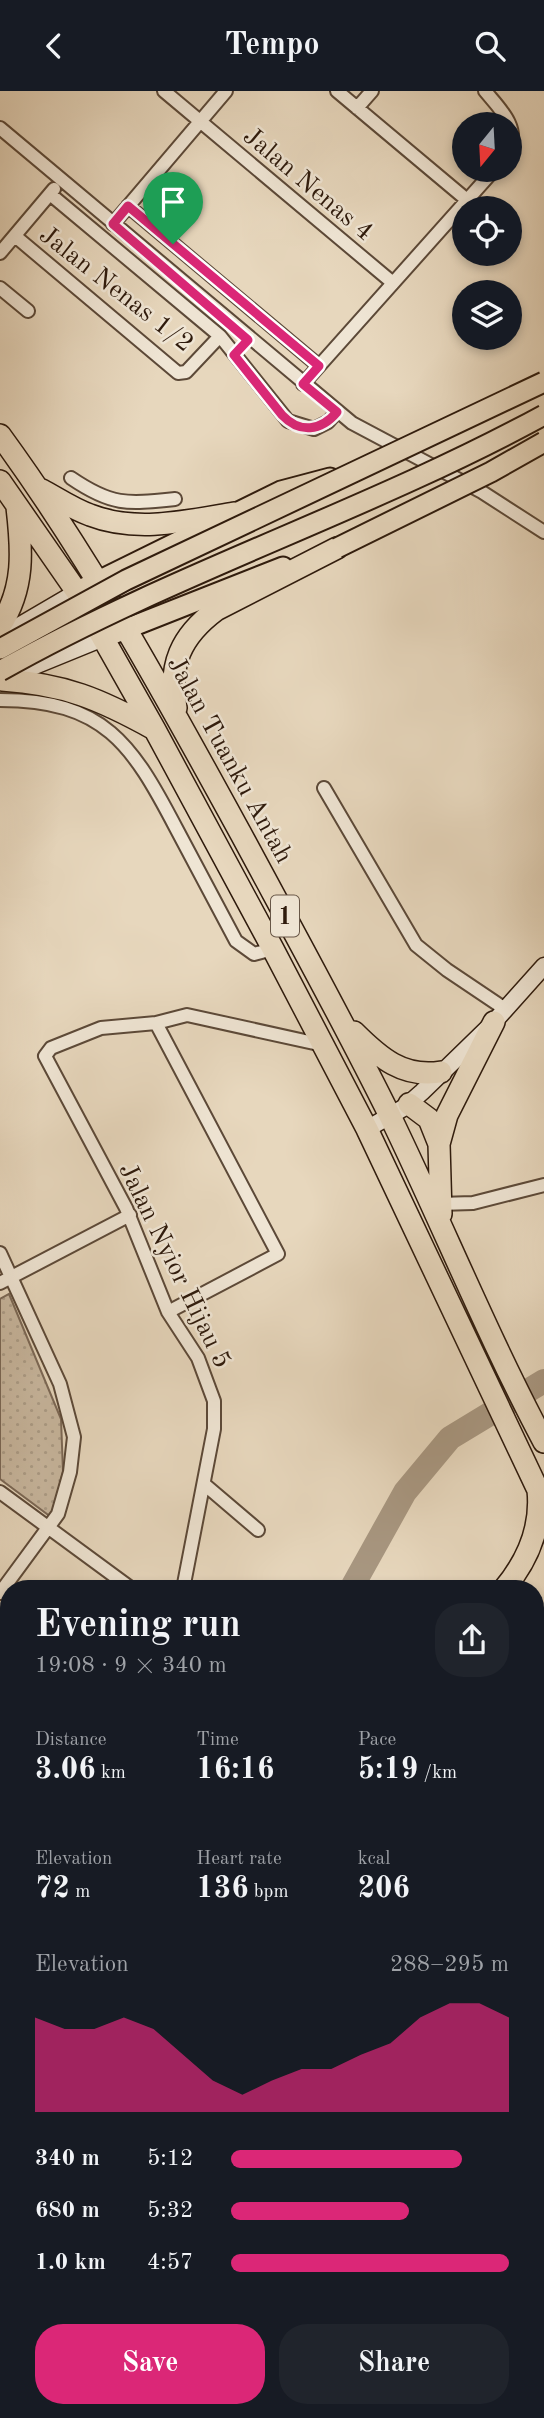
<!DOCTYPE html>
<html lang="en">
<head>
<meta charset="utf-8">
<style>
	body { margin:0; font-family:"Old Standard TT",serif; background:#20242c; color:#f1f3f6; height:100vh; display:flex; flex-direction:column; font-size:26px; white-space:nowrap }
	* { box-sizing:border-box; margin:0 }
	p { font-size:23px; color:#9ea1a6 }
	.icon { flex:none; width:38px; height:38px; fill:none; stroke:currentColor; stroke-width:2; stroke-linecap:round; stroke-linejoin:round }
	.map { position:relative; flex:1; overflow:hidden }
	.sheet { position:absolute; left:0px; top:1489px; width:544px; height:838px; display:flex; flex-direction:column; background:#171b24; border-radius:28px 28px 0 0; box-shadow:0 4px 10px #0003 }
	.sheet>* { flex:none }
	.needle { width:46px; rotate:198deg }
	.controls { position:absolute; left:452px; top:21px; display:grid; gap:14px }
	.controls a { display:grid; place-items:center; width:70px; height:70px; border-radius:50%; background:#171b24; box-shadow:0 4px 10px #0003; font-size:35px }
	.pin { position:absolute; display:grid; place-items:center; width:60px; height:60px; color:#fff; margin:-72px -30px; border-radius:50% 50% 50% 0; rotate:-45deg; box-shadow:0 0 7px #0007 }
	.pin .icon { rotate:45deg }
	.round { display:grid; place-items:center; flex:none; width:74px; height:74px; border-radius:28px; background:#20242c }
	.summary { display:flex; align-items:center; justify-content:space-between; height:119px; padding:0 35px }
	h1 { font-size:38px; font-weight:600; line-height:52px }
	.metrics { display:grid; grid-template-columns:repeat(3,1fr); gap:10px; height:119px; padding:7px 35px }
	.metrics div { display:grid; align-content:center }
	.metrics b { font-size:30px; font-weight:600 }
	.metrics small { font-size:19px; font-weight:400 }
	.metrics p { font-size:19px }
	.chart { height:196px; padding:14px 35px }
	.chart p { display:flex; justify-content:space-between }
	.chart svg { width:100%; height:126px; margin-top:7px; fill:#db2777; opacity:.7 }
	.action { display:flex; gap:14px; margin-top:auto; padding:14px 35px }
	.action a { flex:1; height:80px; border-radius:28px; background:#db2777; color:#fff; font-size:28px; font-weight:600; line-height:80px; text-align:center }
	.action a+a { background:#20242c; color:#f1f3f6 }
	ul { padding:0 35px; list-style:none; font-size:23px }
	li { display:grid; grid-template-columns:112px 84px 1fr; align-items:center; height:52px }
	li i { height:18px; border-radius:9px; background:#db2777 }
	header { display:flex; justify-content:space-between; align-items:center; height:91px; padding:0 35px; background:#171b24; font-size:32px; font-weight:600 }
	.map>svg:first-child { display:block }
</style>
</head>
<body>
<header><svg class="icon" aria-label="back" viewBox="0 0 24 24"><path d="M15 5l-7 7 7 7"/></svg>Tempo<svg class="icon" aria-label="search" viewBox="0 0 24 24"><circle cx="10" cy="10" r="6"/><path d="M15 15l6 6"/></svg></header>
<div class="map">
<svg width="544" height="2327" viewBox="0 0 544 2327">
	<defs>
		<pattern id="grass-dots" width="8" height="8" patternUnits="userSpaceOnUse" patternTransform="scale(1.75)"><rect width="8" height="8" fill="#c8b79f"/><path d="M2 2h.1M6 6h.1" fill="none" stroke="#ac9d88" stroke-width="1.8" stroke-linecap="round"/></pattern>
	</defs>
	<rect width="100%" height="100%" fill="#e7d7bd"/>
	<filter id="stains"><feTurbulence type="fractalNoise" baseFrequency=".00286" numOctaves="4"/><feColorMatrix values="0 0 0 0 .2 0 0 0 0 .09 0 0 0 0 .02 0 0 0 .5 -.17"/></filter>
	<radialGradient id="worn" r=".72"><stop offset=".6" stop-color="#630" stop-opacity="0"/><stop offset="1" stop-color="#630" stop-opacity=".3"/></radialGradient>
	<!-- grass -->
	<path fill="url(#grass-dots)" stroke="#7b6856" stroke-width="2" d="M9 1203 61 1328 63 1381 51 1426 0 1388V1208Z"/>
	<g fill="none" stroke-linecap="round" stroke-linejoin="round">
		<!-- river -->
		<path stroke="#a89781" stroke-width="24" d="M351 1498 405 1401 450 1347 544 1290
			M0 2102 9 2097"/>
		<defs>
			<path id="street" d="M164 0 393 192
				M337 0 467 109
				M485 0C500 18 520 36 509 60
				M357 17 372 0
				M0 37 352 332 482 401 544 441
				M50 103 220 245 288 330 314 338 328 331 337 321
				M128 115 319 275
				M113 133 226 0
				M15 145 178 282 186 281 220 245
				M0 162 54 98
				M0 197 28 220
				M303 293 494 79
				M71 387C112 415 127 413 175 408
				M0 609C104 609 132 653 176 737 196 774 216 812 236 850L254 863 273 858
				M324 697 416 854 447 879 505 918
				M156 932 278 1163 168 1221
				M439 1113 473 1112 544 1094
				M0 1162 60 1293 74 1346 70 1381 58 1423 0 1502
				M0 1192 130 1124
				M204 1393 258 1439
				M0 1401 132 1498
				M183 1498 214 1338V1310L198 1267 168 1221 126 1117 45 965 51 957 101 937 156 932 187 924 323 954
				M0 1558 9 1565
				M0 1636 9 1643
				M0 1797 9 1803
				M0 1937 9 1925"/>
			<path id="secondary" d="M0 546 77 501
				M5 587 103 547
				M367 1038 405 1016 422 1001 494 931 544 875"/>
			<path id="primary" d="M84 497 281 400 330 387
				M103 547 283 476"/>
			<path id="highway" d="M0 344C92 470 166 606 241 743 291 836 342 928 389 1023 442 1132 487 1244 544 1351
				M0 390 77 501 155 639 273 858 367 1038 538 1399C542 1437 528 1469 504 1498
				M42 399C57 407 73 418 90 424 136 442 187 430 234 422
				M0 535C25 497 22 459 17 416
				M2 589C64 593 100 608 154 638
				M176 617C168 574 181 545 216 519L337 457
				M354 941C380 967 403 987 441 981
				M409 1013 429 1028 439 1053
				M441 1123 439 1053 447 1024 494 931
				M536 2206 544 2226
				M536 2249 544 2246
				M292 2327 311 2319
				M350 2327 370 2319"/>
		</defs>
		<!-- street casing -->
		<use href="#street" stroke="#5c4938" stroke-width="16"/>
		<!-- secondary casing -->
		<use href="#secondary" stroke="#2e1a0c" stroke-width="19"/>
		<!-- primary casing -->
		<use href="#primary" stroke="#2e1a0c" stroke-width="23"/>
		<!-- highway casing -->
		<use href="#highway" stroke="#2e1a0c" stroke-width="24"/>
		<!-- street -->
		<use href="#street" stroke="#efe5d4" stroke-width="12"/>
		<!-- secondary -->
		<use href="#secondary" stroke="#efe5d4" stroke-width="16"/>
		<!-- primary -->
		<use href="#primary" stroke="#e7d7bd" stroke-width="19"/>
		<!-- highway -->
		<use href="#highway" stroke="#e7d7bd" stroke-width="21"/>
		<defs>
			<path id="primary-bridge" d="M337 457 491 381 544 351
				M0 558 126 489 544 291
				M0 580C175 481 368 420 544 324"/>
		</defs>
		<!-- primary-bridge casing -->
		<use href="#primary-bridge" stroke="#2e1a0c" stroke-width="23" stroke-linecap="butt"/>
		<!-- primary-bridge -->
		<use href="#primary-bridge" stroke="#e7d7bd" stroke-width="19"/>
	</g>
	<g fill="none" stroke-linecap="round" stroke-linejoin="round">
		<defs>
			<path id="route" d="M128 115 319 275 303 293 337 321C321 340 300 343 282 324L234 264 248 249 113 133Z"/>
		</defs>
		<!-- route casing -->
		<use href="#route" stroke="#fff" stroke-width="14"/>
		<!-- route -->
		<use href="#route" stroke="#db2777" stroke-width="9"/>
	</g>
	<g text-anchor="middle" stroke-width="5" stroke-linejoin="round" paint-order="stroke">
		<!-- shield labels -->
		<rect fill="#efe5d4" stroke="#685748" stroke-width="2" x="271" y="804.5" width="28" height="41" rx="5"/>
		<g font-size="24" font-weight="bold" fill="#2e1a0c">
			<text x="285" y="833">1</text>
		</g>
		<!-- street labels -->
		<g font-size="26" fill="#2e1a0c" stroke="#efe5d4">
			<text transform="translate(309 92) rotate(40)" y="9">Jalan Nenas 4</text>
			<text transform="translate(117 197) rotate(38)" y="9">Jalan Nenas 1/2</text>
			<text transform="translate(231 668) rotate(61)" y="9">Jalan Tuanku Antah</text>
			<text transform="translate(176 1174) rotate(64)" y="9">Jalan Nyior Hijau 5</text>
		</g>
	</g>
	<rect width="100%" height="100%" filter="url(#stains)"/>
	<rect width="100%" height="100%" fill="url(#worn)"/>
</svg>
<div class="controls">
<a><svg class="needle" viewBox="-14 -14 28 28"><path d="M0-13l5 13h-10z" fill="#e53935"/><path d="M0 13l5-13h-10z" fill="#9ea1a6"/></svg></a>
<a><svg class="icon" aria-label="locate" viewBox="0 0 24 24"><circle cx="12" cy="12" r="6"/><path d="M12 2v4M12 18v4M2 12h4M18 12h4"/></svg></a>
<a><svg class="icon" aria-label="layers" viewBox="0 0 24 24"><path d="M12 4l9 5-9 5-9-5zM3 14l9 5 9-5"/></svg></a>
</div>
<div class="pin" style="left:173px;top:153px;background:#1e9e55"><svg class="icon" aria-label="arrive" viewBox="0 0 24 24"><path d="M6 21V4h12l-3 4 3 4H6"/></svg></div>
<section class="sheet">
<div class="summary"><div><h1>Evening run</h1><p>19:08 · 9 × 340 m</p></div><a class="round"><svg class="icon" aria-label="share" viewBox="0 0 24 24"><path d="M12 15V3M7 8l5-5 5 5M5 13v7h14v-7"/></svg></a></div>
<div class="metrics">
<div><p>Distance</p><b>3.06<small> km</small></b></div>
<div><p>Time</p><b>16:16</b></div>
<div><p>Pace</p><b>5:19<small> /km</small></b></div>
</div>
<div class="metrics">
<div><p>Elevation</p><b>72<small> m</small></b></div>
<div><p>Heart rate</p><b>136<small> bpm</small></b></div>
<div><p>kcal</p><b>206</b></div>
</div>
<div class="chart"><p><span>Elevation</span>288–295 m</p>
<svg viewBox="0 0 160 44" preserveAspectRatio="none"><path d="M0 44V11L10 15L20 15L30 11L40 15L50 24L60 33L70 38L80 33L90 29L100 29L110 24L120 20L130 11L140 6L150 6L160 11V44z"/></svg>
</div>
<ul>
<li><b>340 m</b>5:12<i style="width:83%"></i></li>
<li><b>680 m</b>5:32<i style="width:64%"></i></li>
<li><b>1.0 km</b>4:57<i style="width:100%"></i></li>
</ul>
<div class="action"><a>Save</a><a>Share</a></div>
</section>
</div>
</body>
</html>
